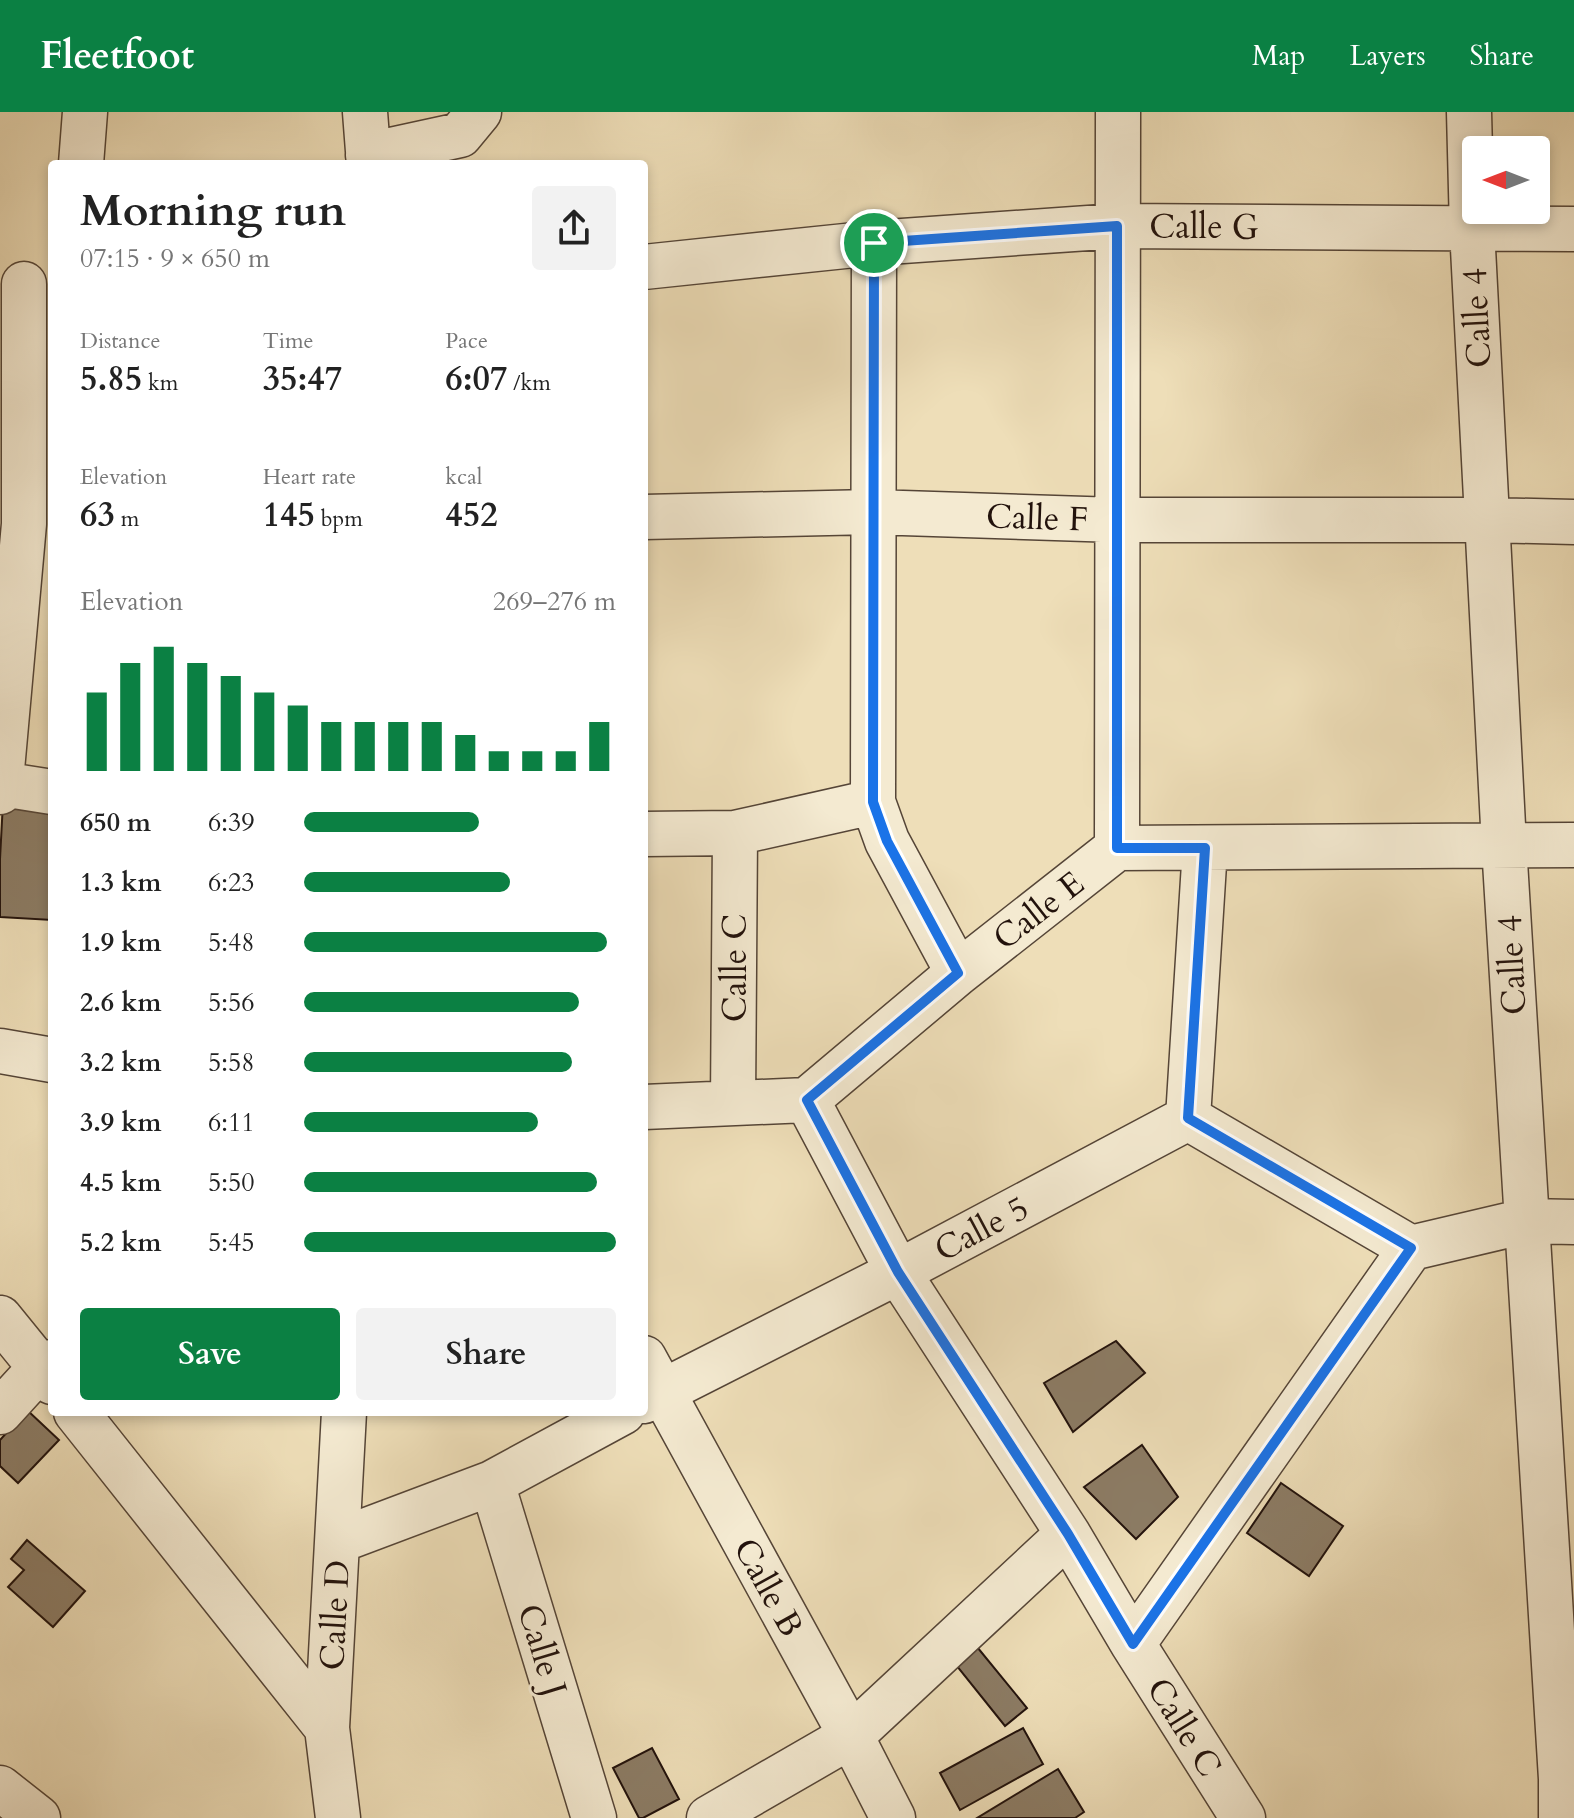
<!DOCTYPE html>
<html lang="en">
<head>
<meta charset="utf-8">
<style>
	body { margin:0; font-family:Cardo,serif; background:#f2f2f2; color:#222; height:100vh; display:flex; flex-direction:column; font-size:30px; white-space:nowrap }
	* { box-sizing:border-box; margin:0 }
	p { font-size:26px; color:#767676 }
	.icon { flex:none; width:44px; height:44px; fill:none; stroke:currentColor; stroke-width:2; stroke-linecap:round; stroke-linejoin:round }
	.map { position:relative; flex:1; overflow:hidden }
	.panel { position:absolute; left:48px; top:48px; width:600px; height:1256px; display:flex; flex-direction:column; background:#fff; border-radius:8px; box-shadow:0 4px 12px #0003 }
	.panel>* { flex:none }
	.needle { width:52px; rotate:270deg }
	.controls { position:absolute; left:1462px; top:24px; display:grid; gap:16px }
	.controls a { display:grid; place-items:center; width:88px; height:88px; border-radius:8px; background:#fff; box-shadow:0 4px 12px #0003; font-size:40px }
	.pin { position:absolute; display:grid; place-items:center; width:68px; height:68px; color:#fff; margin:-34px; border:4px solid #fff; border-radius:50%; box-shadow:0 2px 8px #0007 }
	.round { display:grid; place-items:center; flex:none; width:84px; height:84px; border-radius:8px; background:#f2f2f2 }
	.summary { display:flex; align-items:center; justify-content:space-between; height:136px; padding:0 32px }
	h1 { font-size:44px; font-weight:700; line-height:60px }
	.metrics { display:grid; grid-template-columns:repeat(3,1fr); gap:12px; height:136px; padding:8px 32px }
	.metrics div { display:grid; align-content:center }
	.metrics b { font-size:34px; font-weight:700 }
	.metrics small { font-size:22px; font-weight:400 }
	.metrics p { font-size:22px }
	.chart { height:224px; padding:16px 32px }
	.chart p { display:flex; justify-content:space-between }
	.chart svg { width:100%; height:144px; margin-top:8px; stroke:#0b8043; stroke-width:6 }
	.cta { display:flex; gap:16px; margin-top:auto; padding:16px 32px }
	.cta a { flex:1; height:92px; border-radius:8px; background:#0b8043; color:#fff; font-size:32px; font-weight:700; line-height:92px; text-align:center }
	.cta a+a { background:#f2f2f2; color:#222 }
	ul { padding:0 32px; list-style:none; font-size:26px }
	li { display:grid; grid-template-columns:128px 96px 1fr; align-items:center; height:60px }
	li i { height:20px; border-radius:10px; background:#0b8043 }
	header { display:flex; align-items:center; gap:48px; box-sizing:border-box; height:112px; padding:0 40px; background:#0b8043; color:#fff }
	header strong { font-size:38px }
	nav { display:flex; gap:44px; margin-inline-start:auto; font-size:28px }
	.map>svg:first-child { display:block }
</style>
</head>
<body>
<header>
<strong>Fleetfoot</strong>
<nav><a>Map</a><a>Layers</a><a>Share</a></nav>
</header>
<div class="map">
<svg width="1574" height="1706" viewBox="0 0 1574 1706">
	<rect width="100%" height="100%" fill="#eedeb8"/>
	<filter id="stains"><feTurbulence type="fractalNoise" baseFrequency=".0025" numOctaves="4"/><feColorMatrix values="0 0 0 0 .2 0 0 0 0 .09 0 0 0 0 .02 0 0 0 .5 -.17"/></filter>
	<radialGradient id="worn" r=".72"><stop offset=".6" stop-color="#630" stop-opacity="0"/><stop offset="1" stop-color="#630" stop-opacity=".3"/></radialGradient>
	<!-- building -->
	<path fill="#8c7c65" stroke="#22120c" stroke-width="2" d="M3 690 52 693V808L0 805V747Z
		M1116 1229 1145 1261 1073 1320 1044 1271Z
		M27 1298 59 1328 18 1371 0 1354V1328Z
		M1142 1333 1178 1385 1136 1427 1084 1375Z
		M1281 1371 1343 1414 1309 1464 1247 1421Z
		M27 1428 85 1479 53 1515 8 1475 24 1458 11 1447Z
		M973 1530 1027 1596 1005 1614 952 1548Z
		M1023 1616 1043 1652 960 1698 940 1661Z
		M652 1636 679 1687 643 1706H639L613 1656Z
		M1058 1657 1084 1700 1075 1706H977Z"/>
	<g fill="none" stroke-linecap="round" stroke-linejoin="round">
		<defs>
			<path id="minor" d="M365 0 369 52
				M1469 0 1472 117 1504 733 1561 1667V1706
				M368 43 460 23 479 0
				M81 52 85 0
				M874 131 873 690 887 729 958 861
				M644 155 874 131 1117 114 1574 117
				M644 405 872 400 1117 408H1487L1574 410
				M1 672 52 680
				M0 680 24 412V172
				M644 722 735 721 873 690
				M1117 736 1118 0
				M1205 736 1188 1006 1411 1136
				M0 939 52 948
				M807 988 898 1160 1068 1422 1133 1532 1243 1706
				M733 991 735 721
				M644 995 807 988 958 861 1117 736 1574 733
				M0 1206 52 1270
				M644 1246 851 1624 893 1706
				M644 1289 898 1160 1188 1006
				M0 1300 41 1255 52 1250
				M76 1300 327 1616
				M492 1371 594 1706
				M338 1429 492 1371 623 1300
				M1133 1532 1411 1136 1526 1109 1574 1110
				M0 1676 38 1706
				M338 1706 327 1616 344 1300
				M709 1706 851 1624 1068 1422"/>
		</defs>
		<!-- minor casing -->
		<use href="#minor" stroke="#554537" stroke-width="47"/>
		<!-- minor -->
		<use href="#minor" stroke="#f4ead1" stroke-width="44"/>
	</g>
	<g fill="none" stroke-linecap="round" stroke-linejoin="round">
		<defs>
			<path id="route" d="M1117 114V736H1205L1188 1006 1411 1136 1133 1532 1068 1422 898 1160 807 988 958 861 887 729 873 690 874 131Z"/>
		</defs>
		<!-- route casing -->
		<use href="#route" stroke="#fff" stroke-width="16"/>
		<!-- route -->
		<use href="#route" stroke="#1a73e8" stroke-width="10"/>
	</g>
	<g text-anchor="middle" stroke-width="6" stroke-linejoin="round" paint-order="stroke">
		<!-- street labels -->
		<g font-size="34" fill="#22120c" stroke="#f4ead1">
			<text x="1204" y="126">Calle G</text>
			<text transform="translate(1476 206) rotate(-93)" y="12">Calle 4</text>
			<text transform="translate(1037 405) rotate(2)" y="12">Calle F</text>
			<text transform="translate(1038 798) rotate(-38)" y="12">Calle E</text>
			<text transform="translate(1511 853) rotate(-93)" y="12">Calle 4</text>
			<text transform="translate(734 856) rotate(-90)" y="12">Calle C</text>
			<text transform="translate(981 1116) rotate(-28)" y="12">Calle 5</text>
			<text transform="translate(769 1475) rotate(61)" y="12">Calle B</text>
			<text transform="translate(334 1503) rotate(-87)" y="12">Calle D</text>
			<text transform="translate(543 1538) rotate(73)" y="12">Calle J</text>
			<text transform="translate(1185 1615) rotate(58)" y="12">Calle C</text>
		</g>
	</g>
	<rect width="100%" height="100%" filter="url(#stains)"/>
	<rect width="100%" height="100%" fill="url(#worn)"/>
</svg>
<div class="controls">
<a><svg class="needle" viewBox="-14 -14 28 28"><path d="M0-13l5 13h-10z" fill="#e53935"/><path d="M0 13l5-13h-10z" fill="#767676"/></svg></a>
</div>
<div class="pin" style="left:874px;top:131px;background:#1e9e55"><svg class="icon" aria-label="arrive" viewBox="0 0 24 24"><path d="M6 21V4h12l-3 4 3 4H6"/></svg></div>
<section class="panel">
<div class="summary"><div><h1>Morning run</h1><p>07:15 · 9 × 650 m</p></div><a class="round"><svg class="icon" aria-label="share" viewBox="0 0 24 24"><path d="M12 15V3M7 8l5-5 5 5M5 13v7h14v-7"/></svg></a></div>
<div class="metrics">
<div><p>Distance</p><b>5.85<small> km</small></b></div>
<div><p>Time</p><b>35:47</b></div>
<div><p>Pace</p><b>6:07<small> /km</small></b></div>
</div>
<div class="metrics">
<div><p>Elevation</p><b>63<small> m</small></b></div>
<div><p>Heart rate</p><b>145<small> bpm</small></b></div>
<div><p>kcal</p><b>452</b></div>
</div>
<div class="chart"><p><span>Elevation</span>269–276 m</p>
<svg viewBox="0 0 160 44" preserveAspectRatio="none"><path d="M5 44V20M15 44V11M25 44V6M35 44V11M45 44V15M55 44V20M65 44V24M75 44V29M85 44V29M95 44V29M105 44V29M115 44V33M125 44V38M135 44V38M145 44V38M155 44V29"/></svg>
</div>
<ul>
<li><b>650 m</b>6:39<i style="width:56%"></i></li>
<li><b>1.3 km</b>6:23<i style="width:66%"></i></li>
<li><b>1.9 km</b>5:48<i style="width:97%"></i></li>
<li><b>2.6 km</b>5:56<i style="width:88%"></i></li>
<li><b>3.2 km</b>5:58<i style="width:86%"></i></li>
<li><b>3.9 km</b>6:11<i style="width:75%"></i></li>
<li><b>4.5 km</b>5:50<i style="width:94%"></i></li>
<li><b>5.2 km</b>5:45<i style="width:100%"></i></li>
</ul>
<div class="cta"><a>Save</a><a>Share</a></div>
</section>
</div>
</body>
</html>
